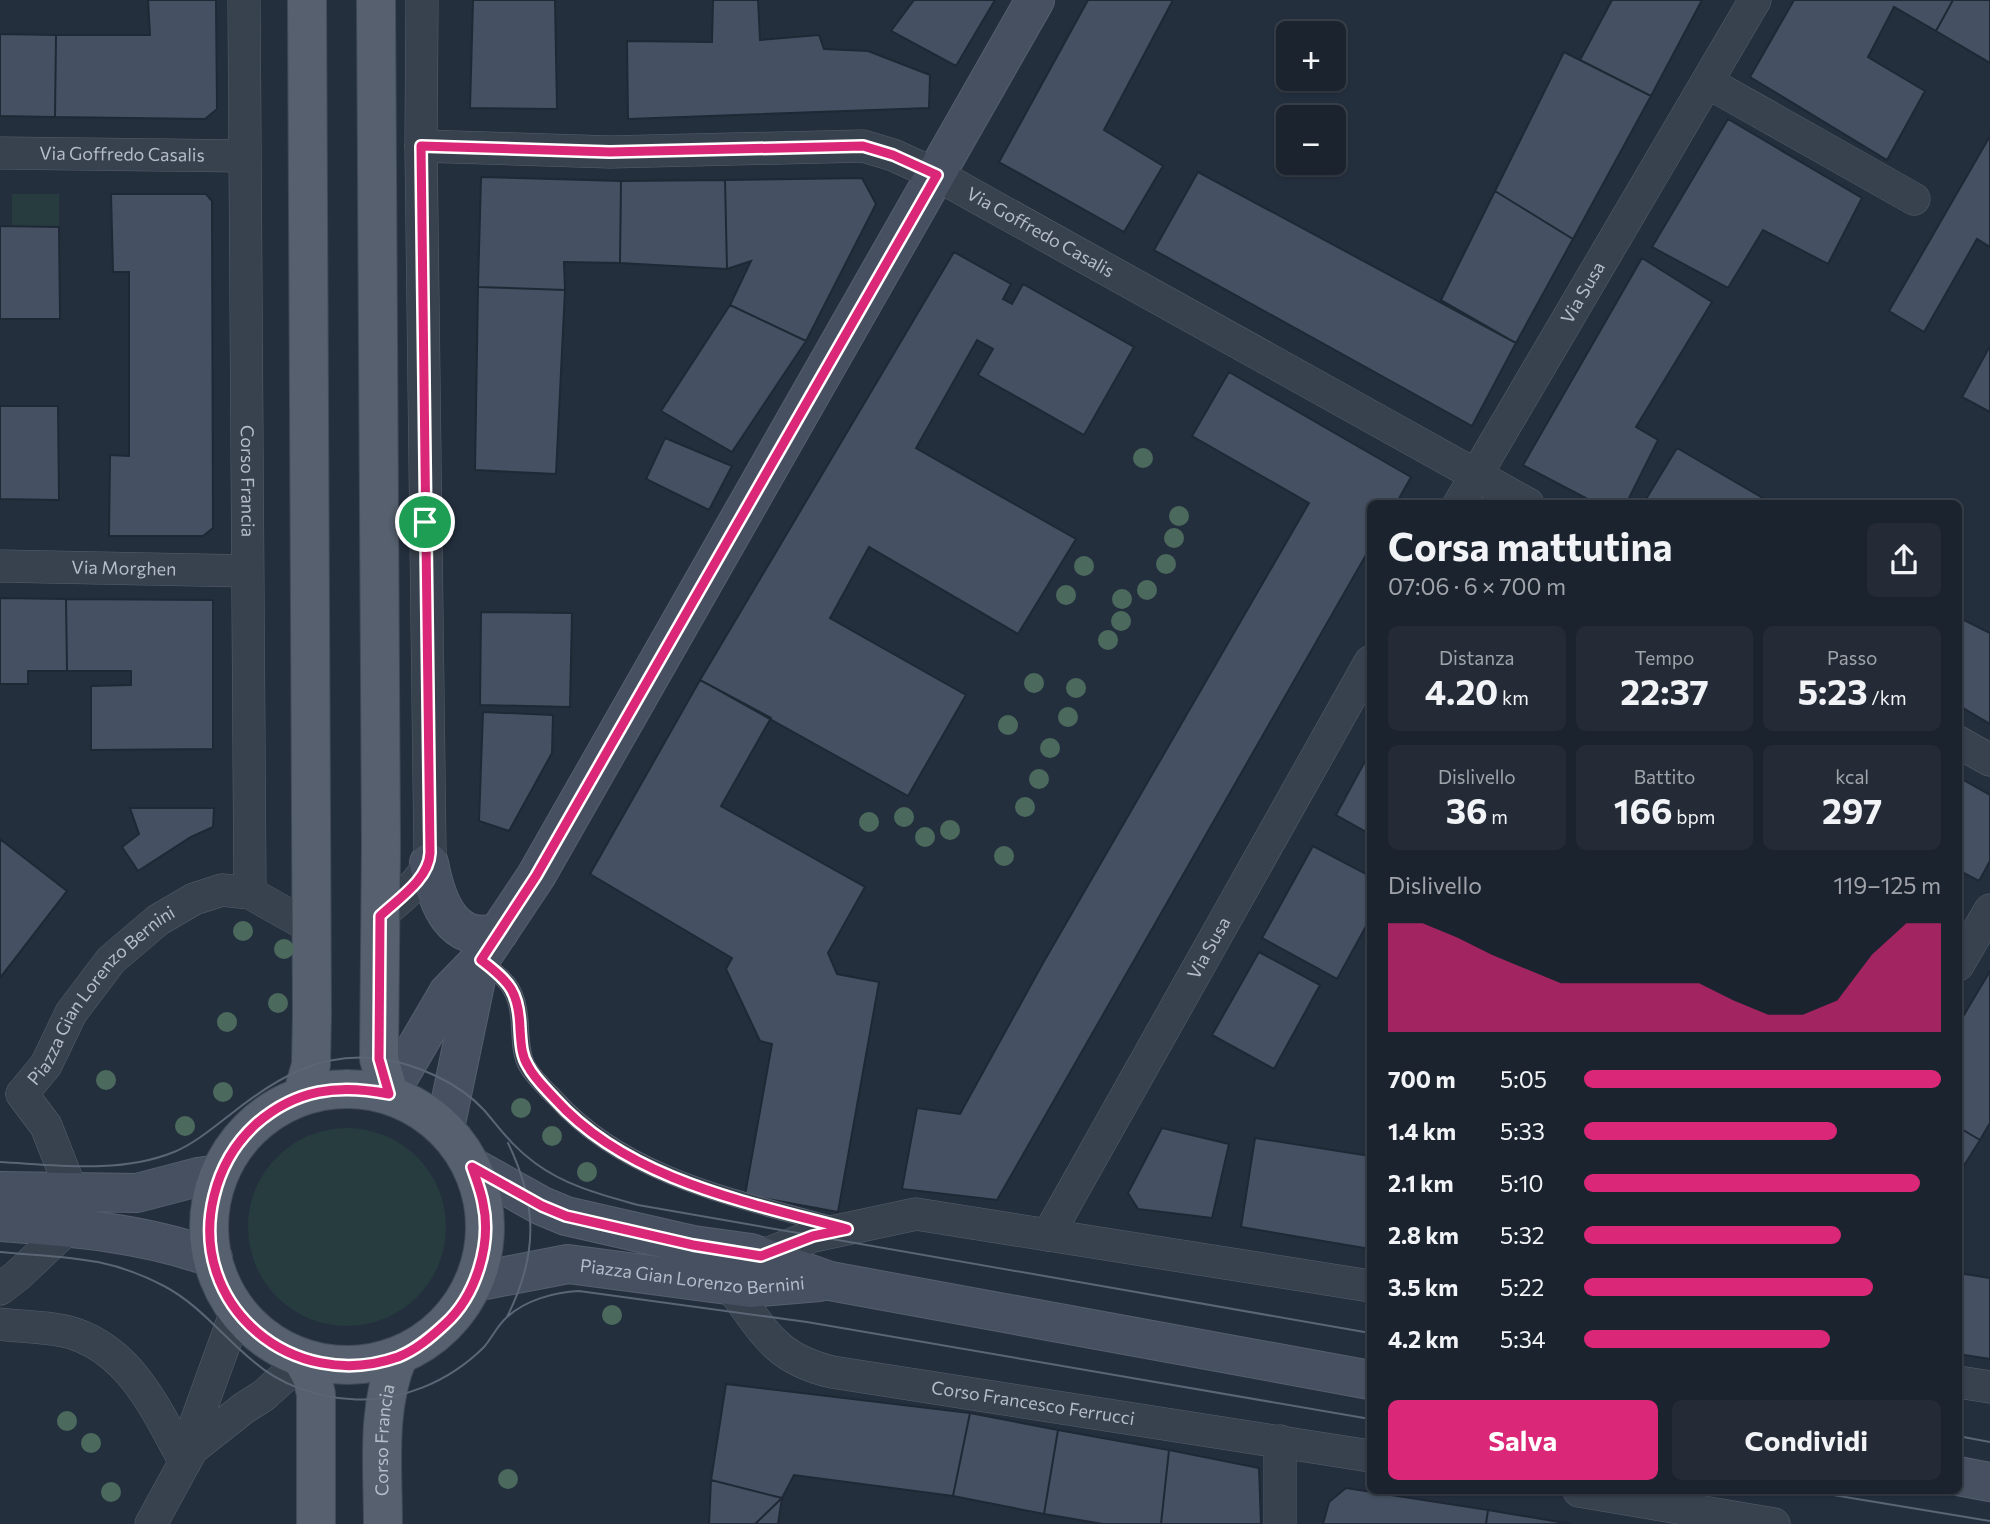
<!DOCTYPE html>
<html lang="it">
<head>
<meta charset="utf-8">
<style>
	body { margin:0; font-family:Commissioner,sans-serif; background:#242b36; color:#f1f3f6; height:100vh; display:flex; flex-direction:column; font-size:26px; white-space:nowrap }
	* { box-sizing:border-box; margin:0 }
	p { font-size:23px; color:#a0a4aa }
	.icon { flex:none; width:38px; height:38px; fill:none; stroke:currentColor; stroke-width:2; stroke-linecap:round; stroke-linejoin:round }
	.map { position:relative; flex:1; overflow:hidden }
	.sheet { position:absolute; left:1367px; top:500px; width:595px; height:994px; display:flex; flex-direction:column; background:#1b232e; border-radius:10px; box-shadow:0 2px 5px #0004,0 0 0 2px #39404a }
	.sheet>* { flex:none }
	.controls { position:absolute; left:1276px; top:21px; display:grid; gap:14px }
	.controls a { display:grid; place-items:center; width:70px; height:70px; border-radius:10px; background:#1b232e; box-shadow:0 2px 5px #0004,0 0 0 2px #39404a; font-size:35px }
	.pin { position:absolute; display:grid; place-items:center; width:60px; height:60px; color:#fff; margin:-30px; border:4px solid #fff; border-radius:50%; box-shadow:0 2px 7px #0007 }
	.round { display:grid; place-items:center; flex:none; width:74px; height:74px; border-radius:10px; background:#242b36 }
	.summary { display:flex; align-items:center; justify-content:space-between; height:119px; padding:0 21px }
	h1 { font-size:38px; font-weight:700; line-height:52px }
	.stats { display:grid; grid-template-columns:repeat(3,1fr); gap:10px; height:119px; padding:7px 21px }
	.stats div { display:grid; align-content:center; border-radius:10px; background:#242b36; text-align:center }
	.stats b { font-size:35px; font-weight:700 }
	.stats small { font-size:19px; font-weight:400 }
	.stats p { font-size:19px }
	.chart { height:196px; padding:14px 21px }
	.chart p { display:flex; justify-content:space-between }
	.chart svg { width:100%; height:126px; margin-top:7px; fill:#db2777; opacity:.7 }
	.primary-button { display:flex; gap:14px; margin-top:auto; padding:14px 21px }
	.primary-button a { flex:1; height:80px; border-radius:10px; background:#db2777; color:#fff; font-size:28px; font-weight:700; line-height:80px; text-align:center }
	.primary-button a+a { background:#242b36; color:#f1f3f6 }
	ul { padding:0 21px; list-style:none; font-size:23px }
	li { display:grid; grid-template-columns:112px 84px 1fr; align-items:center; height:52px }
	li i { height:18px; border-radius:9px; background:#db2777 }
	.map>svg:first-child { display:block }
</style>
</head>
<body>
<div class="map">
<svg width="1990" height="1524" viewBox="0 0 1990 1524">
	<rect width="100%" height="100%" fill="#242f3e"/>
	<!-- green -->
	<path fill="#263c3f" d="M12 194H59V227L12 226Z
		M248 1227a99 99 0 1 1 198 0a99 99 0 1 1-198 0Z"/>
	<!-- building -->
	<path fill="#455162" stroke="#1f2835" stroke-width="2" d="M148 0H216L217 109 205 119 55 117 56 35H150Z
		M473 0H555L557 109 470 108Z
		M713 0H758L760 40 819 35 824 49 868 51 930 75 929 108 628 119 627 41 712 42Z
		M914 0H995L956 66 891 31Z
		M1088 0H1173L1104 130 1163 166 1124 232 999 162Z
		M1612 0H1702L1651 96 1580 60Z
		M1794 0H1953L1936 31 1894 7 1868 57 1925 91 1887 160 1750 77Z
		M1953 0H1990V63L1936 31Z
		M0 34 56 35 55 117 0 116Z
		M1564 52 1651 96 1573 239 1495 191Z
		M1728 119 1862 198 1828 264 1763 230 1728 288 1652 247Z
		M1990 136V247L1977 239 1924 332 1889 311Z
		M1198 172 1516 343 1472 426 1154 250Z
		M481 177 621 181 620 263 564 262 565 290 478 287Z
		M862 178 876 204 806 341 730 305 751 261 727 269 725 180Z
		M725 180 727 269 620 263 621 181Z
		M1495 191 1573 239 1516 343 1441 300Z
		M111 194H206L212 201 213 528 203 536H109L110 455 129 456V272H113Z
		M0 226 59 227 60 319H0Z
		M954 252 1011 284 1003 299 1012 304 1023 284 1134 347 1084 435 978 375 993 349 977 340 916 448 1076 539 1018 634 869 547 830 618 966 695 908 796 700 680Z
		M1642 258 1712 302 1636 427 1658 440 1626 504H1597L1523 465Z
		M478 287 565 290 556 474 475 470Z
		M730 305 806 341 732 452 661 411Z
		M1990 346V412L1962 397Z
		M1229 372 1411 477 1396 504H1370V548L997 1200 902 1189 917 1108 960 1114 1043 963 1309 503 1192 436Z
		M0 406H58L59 500 0 499Z
		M665 438 732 466 709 510 646 479Z
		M1677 448 1773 504H1643Z
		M0 598 66 599 67 671H28V684H0Z
		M66 599 213 600V749L91 750V686L131 685V671H67Z
		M481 612 572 613 570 707 480 705Z
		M1958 617 1990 633V724L1958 705Z
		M700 680 771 718 721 806 865 887 828 953 837 974 879 982 838 1212 745 1195 772 1044 760 1041 726 969 732 958 590 874Z
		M483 712 553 715 552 753 509 831 479 821Z
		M1370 752V834L1336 815Z
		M1958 777 1990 795V861L1979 881 1958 870Z
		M130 808H214L213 827 191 837 138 871 122 847 139 834Z
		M0 839 67 891 0 978Z
		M1313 846 1370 876V919L1337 979 1262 938Z
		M1259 952 1320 985 1274 1069 1212 1035Z
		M1990 971V1123L1980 1140 1958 1127V1025Z
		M1958 1127 1980 1140 1958 1175Z
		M1162 1128 1229 1144 1212 1218 1138 1209 1128 1193Z
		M1255 1138 1370 1156V1249L1241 1227Z
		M1958 1273 1990 1278V1359L1958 1354Z
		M726 1384 970 1413 953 1496 794 1475 782 1498 711 1480Z
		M970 1413 1058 1430 1044 1514 953 1496Z
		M1058 1430 1169 1450 1161 1524H1103L1044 1514Z
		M1169 1450 1259 1468 1261 1524H1161Z
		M711 1480 782 1498 755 1524H709Z
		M1346 1488 1488 1510 1486 1524H1323L1329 1502Z
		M782 1498 778 1524H755Z
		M1488 1510 1571 1524H1486Z"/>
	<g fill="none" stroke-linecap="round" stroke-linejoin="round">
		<defs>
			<path id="lane" d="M480 960C510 981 519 992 520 1029 521 1042 521 1055 527 1066 534 1078 545 1088 555 1098 625 1176 734 1198 831 1225"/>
			<g id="street">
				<path id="s1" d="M244 0 250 893"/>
				<path d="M1707 82 1914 199"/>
				<path id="s2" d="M421 146 610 152 863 146 893 155 937 175 1528 504"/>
				<path id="s3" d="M0 153 244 156"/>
				<path id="s4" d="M1459 504 1755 0"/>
				<path id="s5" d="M0 566 247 571"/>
				<path d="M1958 742 1990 760"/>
				<path d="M380 916C398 899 429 879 430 853L421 146 422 0"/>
				<path d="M1958 965 1990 910"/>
				<path id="s6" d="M22 1094 46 1065 71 1013 111 960 158 920 194 899 222 890 250 893 312 928"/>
				<path d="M22 1094 46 1126 72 1192"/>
				<path id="s7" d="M1048 1235 1370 662"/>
				<path d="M761 1256 813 1236 916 1214 1370 1286"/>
				<path id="s8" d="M730 1286C764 1330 773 1358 832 1372L1370 1456"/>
				<path d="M0 1289 17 1276 69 1227"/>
				<path d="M0 1324C22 1327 56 1327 75 1334 133 1354 157 1412 185 1462"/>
				<path d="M1958 1382 1990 1387"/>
				<path d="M1280 1441V1524"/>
				<path d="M192 1449 244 1408 263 1396 303 1360"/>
				<path d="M1579 1491 1774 1524"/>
				<path d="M151 1524 192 1449 196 1422 236 1312"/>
			</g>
			<g id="secondary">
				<path d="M429 863C436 899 451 947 499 932"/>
				<path d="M389 1094 448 993 480 960 536 876 1035 0"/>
				<path d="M445 1128 480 960"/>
				<path d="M472 1167 542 1206 566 1216 693 1245 751 1253 830 1281 1370 1380"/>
				<path d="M0 1191 137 1193 198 1177 219 1174"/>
				<path d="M0 1222C72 1227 144 1233 213 1258"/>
				<path id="s9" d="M475 1282 568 1264 750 1288 819 1282"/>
				<path d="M1958 1476 1990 1482"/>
			</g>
			<g id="primary">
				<path d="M376 0 381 847 379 1059 389 1094"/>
				<circle cx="347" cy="1227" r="138"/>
				<path d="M302 1096 311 1065 312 1015 307 0"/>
				<path d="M303 1360 312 1377 316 1394V1524"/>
				<path id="s10" d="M383 1524C383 1468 376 1409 398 1357"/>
			</g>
		</defs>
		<!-- lane casing -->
		<use href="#lane" stroke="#565f6c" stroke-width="18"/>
		<!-- street casing -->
		<use href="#street" stroke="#565f6c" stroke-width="33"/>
		<!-- secondary casing -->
		<use href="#secondary" stroke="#565f6c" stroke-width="40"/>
		<!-- primary casing -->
		<use href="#primary" stroke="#414a57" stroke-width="40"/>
		<!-- lane -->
		<use href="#lane" stroke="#38414e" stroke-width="16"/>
		<!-- street -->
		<use href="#street" stroke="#38414e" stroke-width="32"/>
		<!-- secondary -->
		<use href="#secondary" stroke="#465061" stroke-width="38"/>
		<!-- primary -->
		<use href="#primary" stroke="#56606e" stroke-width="38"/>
		<!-- tram -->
		<path stroke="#5a6575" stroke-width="2" d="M0 1162C56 1165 120 1174 174 1152 194 1144 214 1127 231 1114 276 1078 321 1051 381 1059 417 1064 459 1083 484 1110 502 1131 512 1146 535 1163 566 1186 602 1195 638 1205L1370 1333
			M0 1252C64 1258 105 1255 164 1286 200 1305 222 1336 253 1361 279 1384 315 1397 350 1399 399 1403 449 1382 484 1347 492 1338 497 1326 506 1318 525 1300 555 1292 579 1291L807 1322 1370 1419
			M507 1317C538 1255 538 1205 508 1143
			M1958 1436 1990 1442
			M1809 1491 1990 1521"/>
	</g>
	<!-- trees -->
	<g fill="#4b6a5d">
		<circle cx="1143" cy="458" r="10"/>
		<circle cx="1179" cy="516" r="10"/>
		<circle cx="1174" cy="538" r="10"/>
		<circle cx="1166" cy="564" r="10"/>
		<circle cx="1084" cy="566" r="10"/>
		<circle cx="1147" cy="590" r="10"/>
		<circle cx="1066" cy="595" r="10"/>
		<circle cx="1122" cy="599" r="10"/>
		<circle cx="1121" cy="621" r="10"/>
		<circle cx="1108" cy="640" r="10"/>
		<circle cx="1034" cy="683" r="10"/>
		<circle cx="1076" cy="688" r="10"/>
		<circle cx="1068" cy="717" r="10"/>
		<circle cx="1008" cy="725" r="10"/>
		<circle cx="1050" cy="748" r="10"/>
		<circle cx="1039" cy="779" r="10"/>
		<circle cx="1025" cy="807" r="10"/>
		<circle cx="904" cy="817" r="10"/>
		<circle cx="869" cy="822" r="10"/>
		<circle cx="950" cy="830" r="10"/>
		<circle cx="925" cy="837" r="10"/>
		<circle cx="1004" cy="856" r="10"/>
		<circle cx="243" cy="931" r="10"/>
		<circle cx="284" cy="949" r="10"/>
		<circle cx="278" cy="1003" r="10"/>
		<circle cx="227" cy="1022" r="10"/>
		<circle cx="106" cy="1080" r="10"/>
		<circle cx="223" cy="1092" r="10"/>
		<circle cx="521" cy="1108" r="10"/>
		<circle cx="185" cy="1126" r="10"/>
		<circle cx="552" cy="1136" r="10"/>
		<circle cx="587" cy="1172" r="10"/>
		<circle cx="612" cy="1315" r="10"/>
		<circle cx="67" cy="1421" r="10"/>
		<circle cx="91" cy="1443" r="10"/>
		<circle cx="508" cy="1479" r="10"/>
		<circle cx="111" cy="1492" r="10"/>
	</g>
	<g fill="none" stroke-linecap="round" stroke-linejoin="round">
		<defs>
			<path id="route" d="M421 146 610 152 863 146 893 155 937 175 536 876 481 960C510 982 519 992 520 1029 521 1042 521 1055 528 1066 534 1078 545 1088 555 1099 628 1180 746 1202 847 1229L813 1236 761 1256 693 1245 566 1216 542 1206 472 1167C476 1179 481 1191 483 1203 492 1244 476 1296 445 1324 431 1337 416 1350 398 1357 293 1394 187 1306 214 1196 221 1167 234 1144 256 1124 296 1089 338 1084 389 1094L379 1059 380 916C398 899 429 879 430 853Z"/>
		</defs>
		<!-- route casing -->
		<use href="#route" stroke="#fff" stroke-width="14"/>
		<!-- route -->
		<use href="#route" stroke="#db2777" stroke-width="9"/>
	</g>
	<g text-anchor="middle" stroke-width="7" stroke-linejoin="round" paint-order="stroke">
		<!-- street labels -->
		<g font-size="18" fill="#b4bcc9" stroke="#1d2633">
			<text dy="6" stroke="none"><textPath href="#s3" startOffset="122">Via Goffredo Casalis</textPath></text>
			<text dy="6" stroke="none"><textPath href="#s2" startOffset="640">Via Goffredo Casalis</textPath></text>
			<text dy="6" stroke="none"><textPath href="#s4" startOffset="245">Via Susa</textPath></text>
			<text dy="6" stroke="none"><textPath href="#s1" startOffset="481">Corso Francia</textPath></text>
			<text dy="6" stroke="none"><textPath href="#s5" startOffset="124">Via Morghen</textPath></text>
			<text dy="6" stroke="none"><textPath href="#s7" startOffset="329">Via Susa</textPath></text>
			<text dy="6" stroke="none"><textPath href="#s6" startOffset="128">Piazza Gian Lorenzo Bernini</textPath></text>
			<text dy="6" stroke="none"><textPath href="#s9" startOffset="220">Piazza Gian Lorenzo Bernini</textPath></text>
			<text dy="6" stroke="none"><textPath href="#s8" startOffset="341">Corso Francesco Ferrucci</textPath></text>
			<text dy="6" stroke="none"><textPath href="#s10" startOffset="84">Corso Francia</textPath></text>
		</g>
	</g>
</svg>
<div class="controls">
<a>+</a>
<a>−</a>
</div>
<div class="pin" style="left:425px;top:522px;background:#1e9e55"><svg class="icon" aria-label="arrive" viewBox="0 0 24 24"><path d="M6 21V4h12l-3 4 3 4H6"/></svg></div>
<section class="sheet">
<div class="summary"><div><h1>Corsa mattutina</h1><p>07:06 · 6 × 700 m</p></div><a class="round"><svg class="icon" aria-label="share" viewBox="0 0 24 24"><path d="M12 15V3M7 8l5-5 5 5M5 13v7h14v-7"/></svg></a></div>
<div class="stats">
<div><p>Distanza</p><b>4.20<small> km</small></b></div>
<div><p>Tempo</p><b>22:37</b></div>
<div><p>Passo</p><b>5:23<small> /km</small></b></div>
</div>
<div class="stats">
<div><p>Dislivello</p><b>36<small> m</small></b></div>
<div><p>Battito</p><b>166<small> bpm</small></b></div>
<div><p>kcal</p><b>297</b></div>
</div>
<div class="chart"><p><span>Dislivello</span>119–125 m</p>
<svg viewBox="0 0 160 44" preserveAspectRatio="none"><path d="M0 44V6L10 6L20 11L30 17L40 22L50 27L60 27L70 27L80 27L90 27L100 33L110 38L120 38L130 33L140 17L150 6L160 6V44z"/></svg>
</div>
<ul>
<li><b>700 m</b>5:05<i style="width:100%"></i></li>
<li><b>1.4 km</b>5:33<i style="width:71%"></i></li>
<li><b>2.1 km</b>5:10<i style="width:94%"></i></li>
<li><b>2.8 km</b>5:32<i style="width:72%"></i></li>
<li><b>3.5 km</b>5:22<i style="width:81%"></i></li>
<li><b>4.2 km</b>5:34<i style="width:69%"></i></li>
</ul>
<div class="primary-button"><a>Salva</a><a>Condividi</a></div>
</section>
</div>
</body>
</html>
